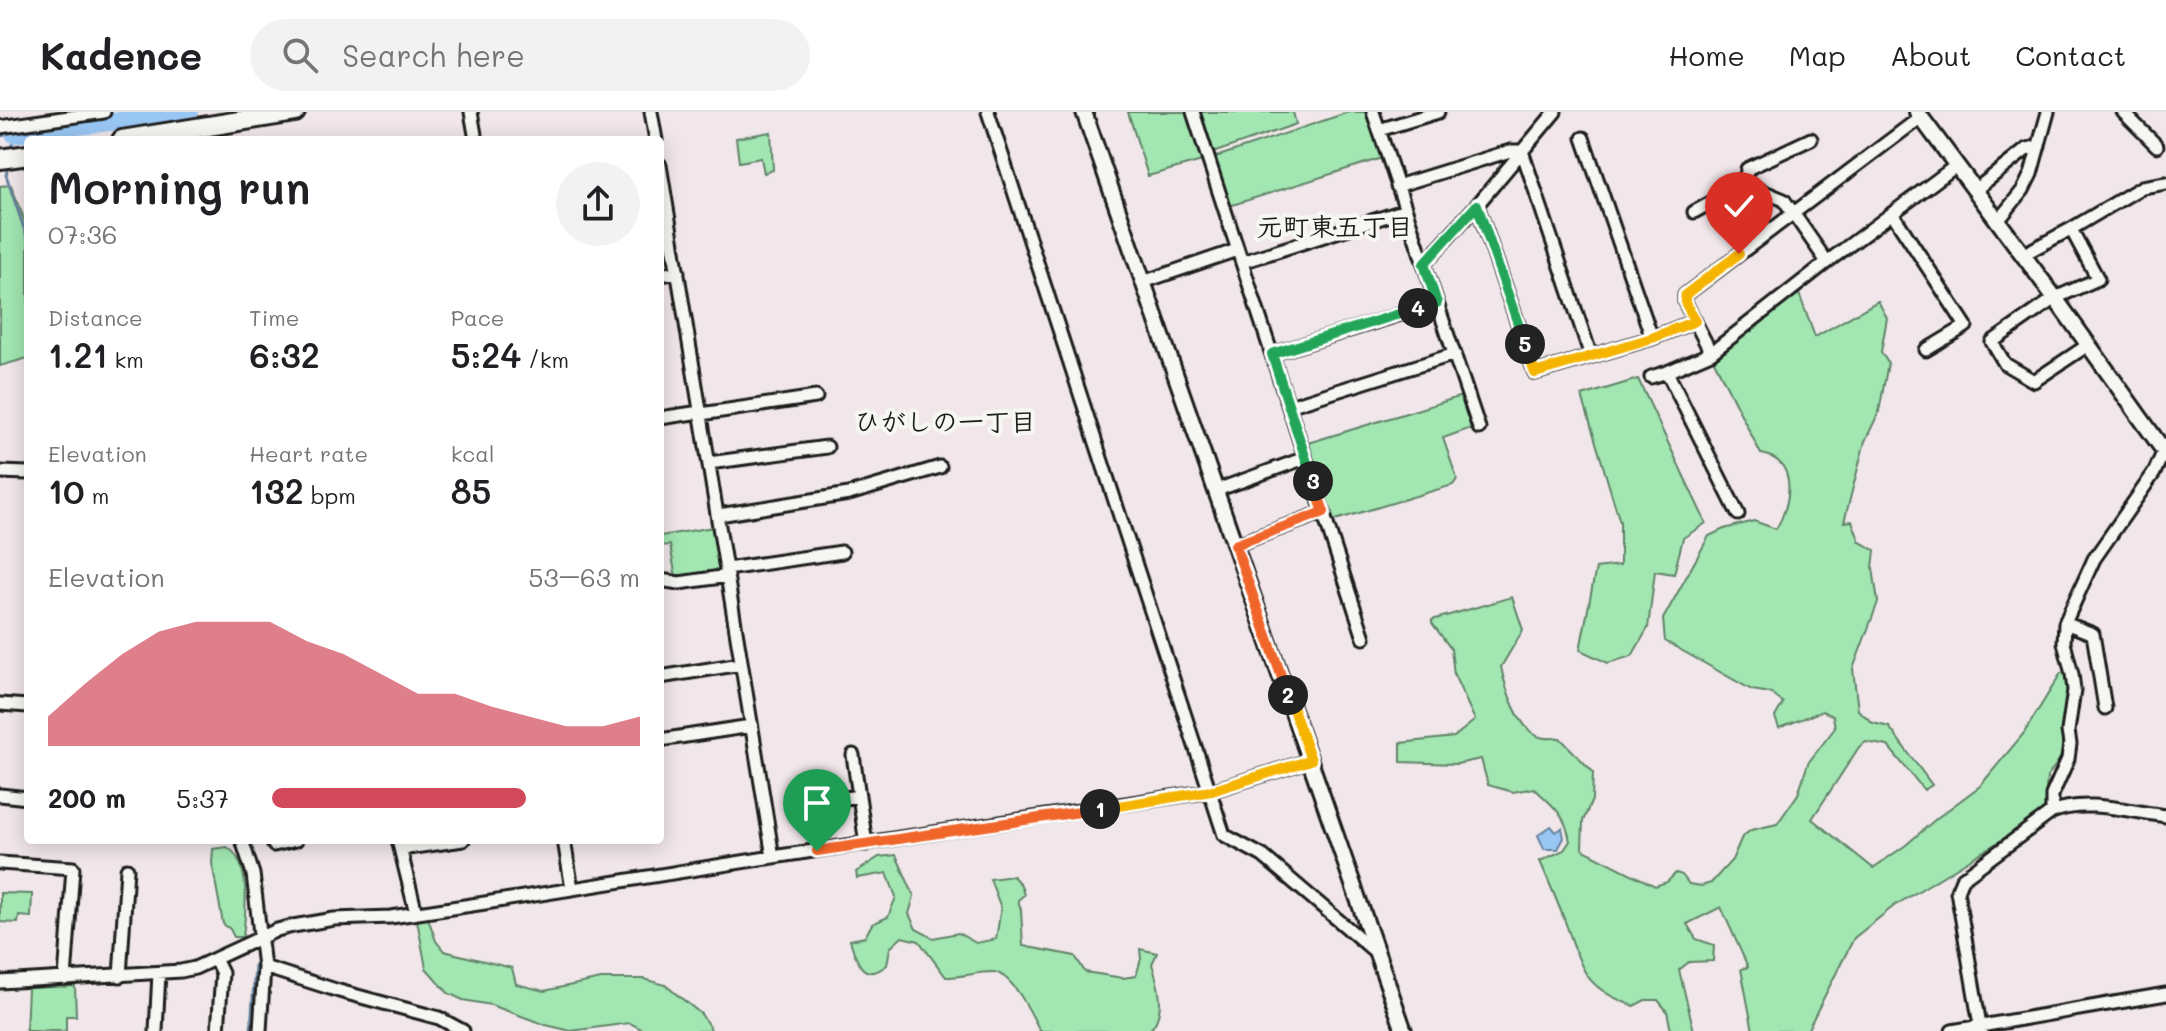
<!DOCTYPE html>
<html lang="en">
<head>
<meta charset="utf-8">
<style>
	body { margin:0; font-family:Mali,"Klee One",sans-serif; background:#f2f2f2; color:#202124; height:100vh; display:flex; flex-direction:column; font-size:30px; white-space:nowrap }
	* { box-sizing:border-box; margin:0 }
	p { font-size:26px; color:#757577 }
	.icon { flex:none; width:44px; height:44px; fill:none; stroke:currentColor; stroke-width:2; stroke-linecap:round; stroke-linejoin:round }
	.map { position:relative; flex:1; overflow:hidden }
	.details { position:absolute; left:24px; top:24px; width:640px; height:708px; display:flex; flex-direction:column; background:#fff; border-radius:8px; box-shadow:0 4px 20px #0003 }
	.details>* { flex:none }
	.pin { position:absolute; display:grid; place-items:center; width:68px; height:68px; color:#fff; margin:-82px -34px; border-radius:50% 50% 50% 0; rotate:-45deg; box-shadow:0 0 8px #0007 }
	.pin .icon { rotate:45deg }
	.km { position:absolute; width:40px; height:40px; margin:-20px; border-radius:50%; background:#222; color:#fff; font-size:22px; line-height:40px; text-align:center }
	.round { display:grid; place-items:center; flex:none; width:84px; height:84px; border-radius:42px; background:#f2f2f2 }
	.headline { display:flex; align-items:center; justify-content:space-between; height:136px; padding:0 24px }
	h1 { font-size:44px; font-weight:600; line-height:60px }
	.stats { display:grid; grid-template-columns:repeat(3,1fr); gap:12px; height:136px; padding:8px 24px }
	.stats div { display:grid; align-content:center }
	.stats b { font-size:34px; font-weight:600 }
	.stats small { font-size:22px; font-weight:400 }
	.stats p { font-size:22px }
	.chart { height:224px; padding:16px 24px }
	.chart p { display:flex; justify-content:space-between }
	.chart svg { width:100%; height:144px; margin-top:8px; fill:#d1495b; opacity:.7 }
	ul { padding:0 24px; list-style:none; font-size:26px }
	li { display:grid; grid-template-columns:128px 96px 1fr; align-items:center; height:60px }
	li i { height:20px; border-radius:10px; background:#d1495b }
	header { display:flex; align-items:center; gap:48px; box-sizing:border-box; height:112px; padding:0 40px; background:#fff; border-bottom:2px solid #e0e0e0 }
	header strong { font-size:38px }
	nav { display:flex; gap:44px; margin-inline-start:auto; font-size:28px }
	.search { width:560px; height:72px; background:#f2f2f2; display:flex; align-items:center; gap:20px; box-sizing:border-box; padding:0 28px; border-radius:44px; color:#757577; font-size:30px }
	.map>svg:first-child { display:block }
</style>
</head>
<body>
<header>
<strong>Kadence</strong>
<div class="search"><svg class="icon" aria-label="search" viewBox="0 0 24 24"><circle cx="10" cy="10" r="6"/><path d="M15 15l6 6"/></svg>Search here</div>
<nav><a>Home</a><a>Map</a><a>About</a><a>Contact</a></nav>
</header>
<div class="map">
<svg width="2166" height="919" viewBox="0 0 2166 919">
	<rect width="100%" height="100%" fill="#f1e7ea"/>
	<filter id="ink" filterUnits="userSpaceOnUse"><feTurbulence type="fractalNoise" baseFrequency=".0125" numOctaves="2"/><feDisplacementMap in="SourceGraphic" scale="16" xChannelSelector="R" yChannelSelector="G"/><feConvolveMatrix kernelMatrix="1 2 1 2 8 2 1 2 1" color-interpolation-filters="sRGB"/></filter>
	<g filter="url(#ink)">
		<!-- green -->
		<path fill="#a2e7b2" stroke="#5f8267" stroke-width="2" d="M1128 0H1186L1202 49 1148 64Z
			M1198 0H1293L1296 12 1210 42Z
			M1349 0H1368L1382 46 1229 94 1213 46Z
			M771 20 773 58 764 61 761 46 739 50 736 26Z
			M11 73 28 117V246L0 254V74Z
			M1798 179 1815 225 1878 189 1887 206 1881 240 1888 251 1879 300 1865 329 1844 410 1852 409 1860 430 1875 438 1873 456 1878 490 1853 557 1858 598 1873 611 1889 615 1932 673 1924 678 1888 634 1866 630 1859 635 1812 707 1873 756 1906 733 1937 706 1980 674 2024 621 2061 561 2068 560 2067 591 2062 611V644L2047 665 2044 702 1894 794 1854 826 1807 919H1753L1741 857 1748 855 1721 795 1687 812 1696 827 1714 833 1713 849 1689 850 1679 858 1694 919H1671L1667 899 1658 888H1645L1634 894C1583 876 1583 858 1566 812 1558 791 1549 770 1540 749L1564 738 1570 729C1565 701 1554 695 1534 676L1513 680 1488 673 1481 647 1457 652 1401 650V631L1454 625 1475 608 1454 563 1451 537 1432 511V508L1512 485 1523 518 1501 555C1505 575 1519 619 1540 625 1546 627 1554 626 1560 626L1593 660 1592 688 1583 709 1582 737 1655 774 1667 770 1676 761 1682 763 1689 772 1701 774 1711 771 1732 748 1742 725 1751 718 1777 712 1798 682 1808 651 1835 616 1833 604 1822 599 1779 616 1775 605 1783 591 1771 581 1752 578 1665 529 1663 507 1709 424 1724 417 1754 409 1776 417C1791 393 1799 348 1761 342L1712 245Z
			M1638 267 1706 411 1683 426 1674 462 1655 459 1648 516 1632 544 1608 551 1580 538 1596 456 1620 453V410L1582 284Z
			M1462 284 1471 316 1443 326 1457 367 1453 373 1332 409 1308 331Z
			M713 415 719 461 676 466 670 433 660 434V424Z
			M227 735C251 749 246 800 243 825H234L230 817 223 812 212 751 213 737Z
			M896 743 914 784 909 802 916 817 933 826 958 821 976 831 996 827 1001 796 990 767 1013 764 1021 773 1024 783 1018 788 1021 798 1023 834 1075 844 1085 860 1123 866 1136 864 1141 847 1140 837 1157 841 1152 852C1159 874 1167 901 1149 919H1040C1032 903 1012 860 992 860 977 860 962 865 946 865L919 829 902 825 890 836 887 853C862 873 856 847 850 828L865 825 872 812 888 805 896 785 887 761 857 766 856 760 879 745Z
			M0 781 32 782 31 805 19 804 18 811 0 810Z
			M427 803 436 829 444 839 512 856 516 872 544 879 601 867H644L665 873 701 902 712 919H645L630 911 571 919 546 913 491 893 463 888 448 881 426 856 417 808Z
			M75 874 76 904H66V919H26L28 876Z"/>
		<!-- water -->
		<path fill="#99c7f4" stroke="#67839e" stroke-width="2" d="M1551 714 1556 720 1562 716 1564 726 1558 737H1544L1538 723Z"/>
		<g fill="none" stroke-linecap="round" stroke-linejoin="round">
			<!-- stream -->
			<path stroke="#67839e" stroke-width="3" d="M0 24 14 22 11 40
				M9 51 6 63 28 128
				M249 770 253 820
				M251 919 255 852"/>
			<!-- river -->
			<path stroke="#99c7f4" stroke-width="18" d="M14 22 189 0"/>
			<defs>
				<path id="minor" d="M471 0 476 28
					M651 0 656 28
					M988 0 1224 723 1263 744 1378 842
					M1193 0 1364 526
					M1373 0 1479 316
					M2123 0 2157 34
					M1921 5 1685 183V190L1711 241 1827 150 1957 53
					M0 15 104 0
					M1379 18 1438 0
					M1583 26 1652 226
					M1811 27 1747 57 1745 72 1784 88 1827 150
					M660 53 773 745
					M1397 74 1510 39H1522L1591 244
					M1975 78 2027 37 2039 34
					M1477 93 1555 0
					M1694 100 1745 72
					M1892 101 1966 214 1926 238
					M1998 109 2023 78 2031 62 2048 0
					M2071 117 2142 75 2166 71
					M2024 142 2071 117 2098 167 2055 186 1992 230 2005 252 2034 269 2088 233
					M1242 150 1406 98
					M1424 152 1477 93 1535 261 1652 226 1695 209
					M660 163 678 160
					M1143 170 1237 138
					M1711 241 1667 260 1738 402
					M1272 242 1437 191
					M1651 265 1667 260
					M1289 294 1455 242
					M701 302 816 285
					M660 306 700 300
					M709 351 827 335
					M0 360 28 361
					M1217 378 1305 346
					M719 403 849 382 940 355
					M1235 433 1324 400
					M727 457 842 440
					M660 468 679 471 728 464
					M2065 511 2093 522 2105 596
					M660 565 741 552
					M0 592 28 594
					M660 628 751 614
					M853 643 866 732
					M0 683 28 686
					M810 691 859 684
					M2052 700V683L2068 647 2070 632 2068 619 2074 578 2072 562 2064 531 2065 511 2094 447 2154 361 2166 334
					M242 728 253 762 264 855 260 919
					M398 728 416 801
					M564 728 572 777
					M274 733 296 728
					M401 737 463 728
					M0 751 73 756 65 867
					M215 847 222 861 218 919
					M264 855 339 879 439 906 463 919
					M120 864 127 757
					M0 870 181 859 195 856 277 818 293 814 334 807 391 805 485 791 773 745 1211 679 1311 648
					M156 919 159 861
					M1952 919 2166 882
					M1981 919 1957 779 1962 767 2052 700C2085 686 2131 700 2166 704"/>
				<path id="tertiary" d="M1084 0 1404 919
					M1917 0 2055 186 2164 339"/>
				<path id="primary" d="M122 28 295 0
					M0 47 28 43"/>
			</defs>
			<!-- minor casing -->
			<use href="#minor" stroke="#1c1c1c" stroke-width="17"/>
			<!-- tertiary casing -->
			<use href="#tertiary" stroke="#1c1c1c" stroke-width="20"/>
			<!-- primary casing -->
			<use href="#primary" stroke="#1c1c1c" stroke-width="24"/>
			<!-- minor -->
			<use href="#minor" stroke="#f6f6f2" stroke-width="11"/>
			<!-- tertiary -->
			<use href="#tertiary" stroke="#f6f6f2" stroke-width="14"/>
			<!-- primary -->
			<use href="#primary" stroke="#f6f6f2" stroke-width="18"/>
		</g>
	</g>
	<g fill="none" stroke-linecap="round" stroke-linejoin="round" filter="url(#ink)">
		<defs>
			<path id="split-1" d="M817 739 1100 697"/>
			<path id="split-2" d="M1100 697 1211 679 1311 648 1288 583"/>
			<path id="split-3" d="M1288 583 1235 433 1324 400 1313 369"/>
			<path id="split-4" d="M1313 369 1272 242 1418 196"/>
			<path id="split-5" d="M1418 196 1437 191 1424 152 1477 93 1525 232"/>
			<path id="split-6" d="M1525 232 1535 261 1652 226 1695 209 1685 190V183L1739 142"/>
		</defs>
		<!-- split-1 casing -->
		<use href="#split-1" stroke="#fff" stroke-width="16"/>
		<!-- split-2 casing -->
		<use href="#split-2" stroke="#fff" stroke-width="16"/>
		<!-- split-3 casing -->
		<use href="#split-3" stroke="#fff" stroke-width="16"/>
		<!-- split-4 casing -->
		<use href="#split-4" stroke="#fff" stroke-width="16"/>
		<!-- split-5 casing -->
		<use href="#split-5" stroke="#fff" stroke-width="16"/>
		<!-- split-6 casing -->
		<use href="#split-6" stroke="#fff" stroke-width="16"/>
		<!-- split-1 -->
		<use href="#split-1" stroke="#f0652b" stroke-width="10"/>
		<!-- split-2 -->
		<use href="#split-2" stroke="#f5b400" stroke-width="10"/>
		<!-- split-3 -->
		<use href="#split-3" stroke="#f0652b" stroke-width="10"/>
		<!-- split-4 -->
		<use href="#split-4" stroke="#22a559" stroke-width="10"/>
		<!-- split-5 -->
		<use href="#split-5" stroke="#22a559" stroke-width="10"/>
		<!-- split-6 -->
		<use href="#split-6" stroke="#f5b400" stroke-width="10"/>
	</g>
	<g text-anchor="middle" stroke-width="8" stroke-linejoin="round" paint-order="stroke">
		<!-- neighbourhood labels -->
		<g font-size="26" font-weight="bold" fill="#1c1c1c" stroke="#f6f6f2">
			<text x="1335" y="124">元町東五丁目</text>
			<text x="945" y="319">ひがしの一丁目</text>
		</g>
	</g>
</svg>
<div class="pin" style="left:817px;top:739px;background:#1e9e55"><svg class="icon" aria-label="arrive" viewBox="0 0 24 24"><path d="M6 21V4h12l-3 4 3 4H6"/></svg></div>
<div class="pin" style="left:1739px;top:142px;background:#d93025"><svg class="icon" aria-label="check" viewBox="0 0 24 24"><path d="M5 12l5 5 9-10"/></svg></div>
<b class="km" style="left:1100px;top:697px">1</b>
<b class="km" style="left:1288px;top:583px">2</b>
<b class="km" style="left:1313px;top:369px">3</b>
<b class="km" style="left:1418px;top:196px">4</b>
<b class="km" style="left:1525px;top:232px">5</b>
<section class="details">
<div class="headline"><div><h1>Morning run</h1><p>07:36</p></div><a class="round"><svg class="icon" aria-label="share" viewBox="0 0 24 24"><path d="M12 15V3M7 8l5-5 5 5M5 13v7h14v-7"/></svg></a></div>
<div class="stats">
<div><p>Distance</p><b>1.21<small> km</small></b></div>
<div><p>Time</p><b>6:32</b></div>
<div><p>Pace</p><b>5:24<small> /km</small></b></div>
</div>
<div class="stats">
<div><p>Elevation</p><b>10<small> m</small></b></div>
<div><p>Heart rate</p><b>132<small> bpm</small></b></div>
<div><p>kcal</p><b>85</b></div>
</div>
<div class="chart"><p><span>Elevation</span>53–63 m</p>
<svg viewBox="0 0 160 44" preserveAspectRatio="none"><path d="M0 44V35L10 25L20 16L30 9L40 6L50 6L60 6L70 12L80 16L90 22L100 28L110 28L120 32L130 35L140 38L150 38L160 35V44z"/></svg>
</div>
<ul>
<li><b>200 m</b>5:37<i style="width:69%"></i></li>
</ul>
</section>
</div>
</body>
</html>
